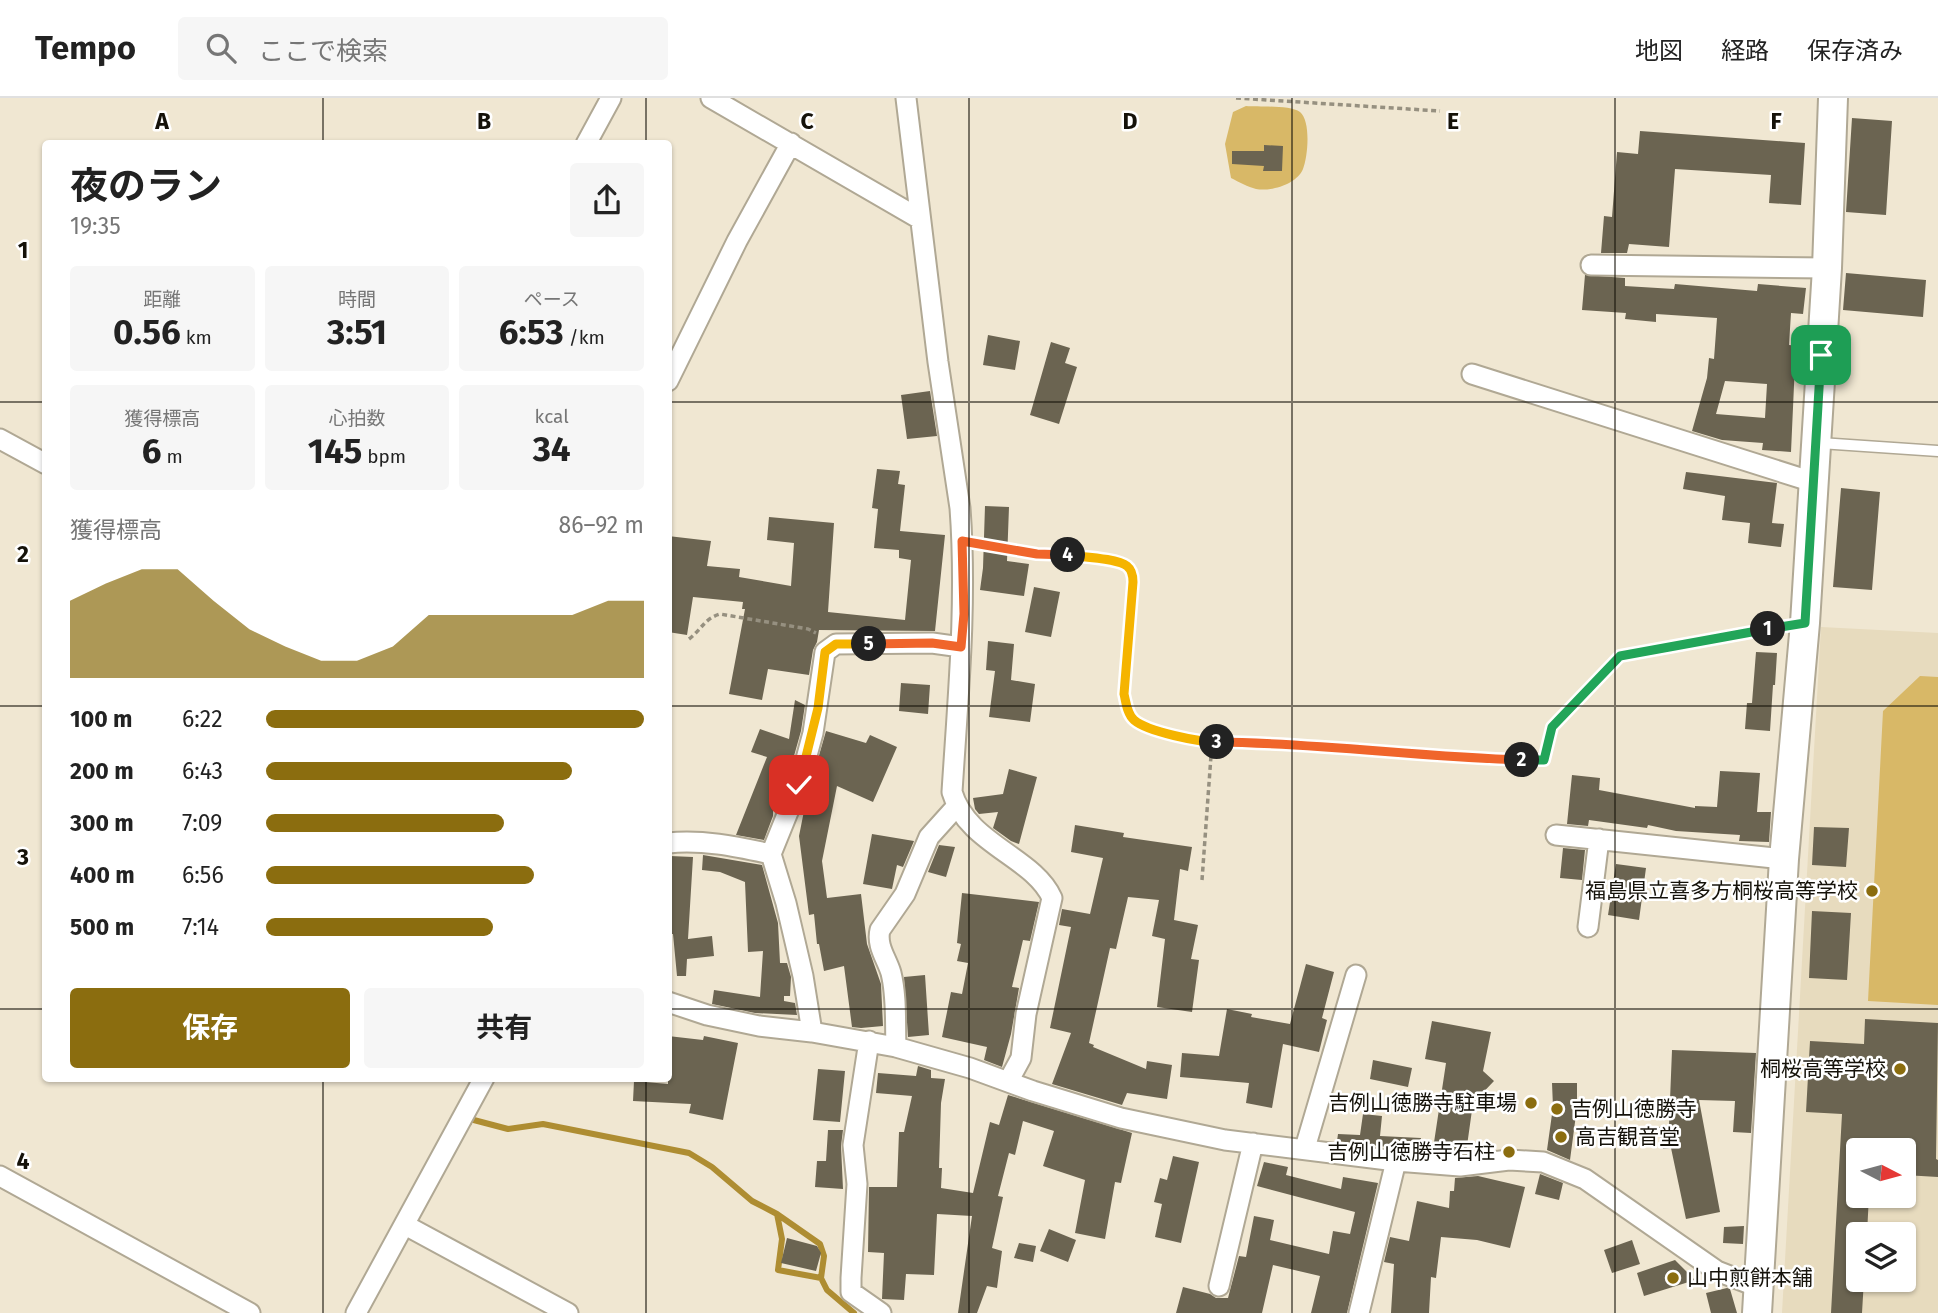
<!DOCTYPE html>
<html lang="ja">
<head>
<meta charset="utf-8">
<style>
	body { margin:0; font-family:"Fira Sans","Noto Sans JP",sans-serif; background:#f6f6f6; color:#222; height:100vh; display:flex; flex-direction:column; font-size:26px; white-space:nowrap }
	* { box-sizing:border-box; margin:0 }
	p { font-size:23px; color:#767676 }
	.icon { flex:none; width:38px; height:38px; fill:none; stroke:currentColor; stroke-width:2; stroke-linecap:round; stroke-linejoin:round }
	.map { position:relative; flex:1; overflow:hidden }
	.drawer { position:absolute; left:42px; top:42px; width:630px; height:942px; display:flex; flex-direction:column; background:#fff; border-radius:7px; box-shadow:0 2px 5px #0004 }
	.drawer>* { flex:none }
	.needle { width:46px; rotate:96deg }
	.controls { position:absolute; left:1846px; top:1040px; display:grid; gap:14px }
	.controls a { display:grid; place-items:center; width:70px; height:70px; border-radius:7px; background:#fff; box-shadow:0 2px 5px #0004; font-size:35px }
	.pin { position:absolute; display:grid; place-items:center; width:60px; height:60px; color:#fff; margin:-30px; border-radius:14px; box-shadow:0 4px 10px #0006 }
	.km { position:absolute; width:35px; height:35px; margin:-18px; border-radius:50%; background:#222; color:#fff; font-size:19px; line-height:35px; text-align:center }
	.round { display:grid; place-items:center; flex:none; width:74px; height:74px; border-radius:7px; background:#f6f6f6 }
	.overview { display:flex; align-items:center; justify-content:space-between; height:119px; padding:0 28px }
	h1 { font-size:38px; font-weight:700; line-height:52px }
	.figures { display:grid; grid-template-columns:repeat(3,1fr); gap:10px; height:119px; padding:7px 28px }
	.figures div { display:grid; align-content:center; border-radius:7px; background:#f6f6f6; text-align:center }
	.figures b { font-size:35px; font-weight:700 }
	.figures small { font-size:19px; font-weight:400 }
	.figures p { font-size:19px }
	.chart { height:196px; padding:14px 28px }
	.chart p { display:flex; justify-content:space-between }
	.chart svg { width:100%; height:126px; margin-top:7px; fill:#8b6d0f; opacity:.7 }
	.button { display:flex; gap:14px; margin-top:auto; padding:14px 28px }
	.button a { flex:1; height:80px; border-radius:7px; background:#8b6d0f; color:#fff; font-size:28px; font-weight:700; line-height:80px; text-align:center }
	.button a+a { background:#f6f6f6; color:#222 }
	ul { padding:0 28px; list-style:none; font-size:23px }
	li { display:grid; grid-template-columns:112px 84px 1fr; align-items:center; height:52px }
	li i { height:18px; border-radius:9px; background:#8b6d0f }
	header { display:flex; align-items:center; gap:42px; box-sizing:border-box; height:98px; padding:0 35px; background:#fff; border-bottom:2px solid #e0e0e0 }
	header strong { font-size:33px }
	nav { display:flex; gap:38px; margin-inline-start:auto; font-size:24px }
	.search { width:490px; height:63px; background:#f6f6f6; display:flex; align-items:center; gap:18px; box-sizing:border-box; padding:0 24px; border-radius:7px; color:#767676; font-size:26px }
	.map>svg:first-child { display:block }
</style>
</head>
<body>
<header>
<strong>Tempo</strong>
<div class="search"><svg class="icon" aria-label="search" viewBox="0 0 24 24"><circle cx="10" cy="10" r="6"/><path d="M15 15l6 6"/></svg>ここで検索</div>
<nav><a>地図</a><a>経路</a><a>保存済み</a></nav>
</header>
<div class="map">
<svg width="1938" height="1215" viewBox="0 0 1938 1215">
	<rect width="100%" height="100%" fill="#f0e7d2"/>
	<!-- built -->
	<path fill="#e7dbbe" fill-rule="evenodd" d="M1821 529 1938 535V1215H1782ZM1858 1052H1904V1097H1858ZM1858 1136H1904V1181H1858Z"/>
	<!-- green -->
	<path fill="#d8b867" d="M1246 8C1259 9 1290 7 1300 14 1311 23 1308 58 1303 71 1297 86 1271 94 1256 91 1248 89 1239 84 1231 80L1225 46 1233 14Z
		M1920 578 1938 579V907L1868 903 1883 613Z"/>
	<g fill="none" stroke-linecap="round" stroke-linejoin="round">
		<!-- stream -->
		<path stroke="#ae8d32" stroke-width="6" d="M469 1025 470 1021 508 1031 543 1026 689 1055 712 1069 752 1103 777 1116 820 1146 824 1158 821 1180 827 1192 854 1215
			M777 1116 782 1141 778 1172 821 1180"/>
	</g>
	<!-- building -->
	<path fill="#6b6451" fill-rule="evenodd" d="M1852 20 1892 23 1886 117 1846 114Z
		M1640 33 1805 45 1801 107 1769 105 1771 77 1675 71 1669 149 1629 146 1627 155H1601L1604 118 1612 119 1617 54 1638 56Z
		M1264 47 1283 48 1282 73H1263L1264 68 1232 66V53H1264Z
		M1846 175 1926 182 1923 219 1843 212Z
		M1585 177 1625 180V188L1674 191 1675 186 1757 193 1758 186 1806 190 1803 216 1791 215 1789 247 1800 248 1799 265H1795L1791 354 1762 352 1763 345 1722 342 1692 333 1707 280 1709 260 1714 261 1717 220 1656 216V224L1625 221 1626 215 1582 212ZM1725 283 1767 286 1765 320 1716 316Z
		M988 237 1020 243 1015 272 983 267Z
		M1051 244 1070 250 1065 265 1077 269 1059 326 1030 317Z
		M930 293 937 338 907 341 901 297Z
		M877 371 900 373 898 386 905 387 900 433 945 437 935 533 819 532 817 544 813 552 809 577 768 571 762 602 729 596 745 511H742L743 504 693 499 687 537 668 534V438L711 443 707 468 740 471 739 479 791 488 794 445 767 442 769 419 834 425 828 514 905 522 911 462 899 460V452L874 450 878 411 872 410Z
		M1686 374 1777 385 1772 425 1784 426 1781 449 1748 445 1750 425 1722 422 1725 398 1683 391Z
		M1841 390 1880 394 1872 492 1833 489Z
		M985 408 1009 409 1007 463 1029 466 1024 498 980 492 983 470Z
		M1034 489 1060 494 1051 539 1025 534Z
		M988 543 1014 546 1011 582 1035 586 1030 624 989 619 995 573 986 572Z
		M1756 554 1777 555 1775 587H1773L1770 633 1745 631 1747 605H1752Z
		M901 585 930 587 928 616 899 613Z
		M795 602 805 607 801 633 787 683 777 708H773V718L764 742 736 737 767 659 751 654 760 631 789 641Z
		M826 633 866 645 870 637 897 649 873 704 837 688 822 763 827 800 861 796 867 846 881 886 883 928 861 930 852 929 844 868 824 873 819 846H817L814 816 809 817 799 738 806 703Z
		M1009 671 1037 679 1019 746 1011 743 993 730 998 714 979 716 975 711 973 700 1003 696Z
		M1720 673 1760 675 1757 714H1771L1769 744 1739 743 1740 737 1676 733 1648 727 1647 730 1589 722 1588 728 1567 726 1572 677 1600 680 1599 692 1695 710V708L1717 709Z
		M1075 727 1124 735 1123 739 1192 749 1188 773 1180 771 1174 822 1198 827 1191 861 1199 862 1192 914 1157 909 1165 841 1152 838 1159 802 1128 799 1116 851 1110 850 1089 945 1094 947 1093 949 1146 971 1147 963 1172 967 1167 1001 1127 995 1122 1007 1052 986 1071 935 1050 930 1071 829 1059 827 1062 811 1090 816 1103 760 1071 754Z
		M1814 729 1849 730 1846 769 1812 767Z
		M872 736 914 743 903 769 897 767 892 791 863 786Z
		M939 747 955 749 946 779 928 774Z
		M1563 750 1585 752 1582 782 1560 780Z
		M703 757 762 767 778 825 780 865H787L791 879 790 898H784V903L795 905 797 917 755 915 712 906 714 892 760 899 763 853 748 854 745 784 720 774 702 772Z
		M670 758 693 759 688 841 712 838 714 858 687 861 686 878H677L673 836H668Z
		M1616 766 1646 770 1639 822 1608 817Z
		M962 795 1039 804 1030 843 1023 842 1012 889 1019 890 1011 936 1002 969 984 962 987 949 942 939 951 894 962 896 968 865 957 863 961 846 957 845Z
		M1812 813 1851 815 1847 882 1809 880Z
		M1306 866 1334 874 1322 920 1327 922 1319 954 1283 946 1272 1010 1246 1005 1249 985 1180 979 1182 955 1219 958 1227 911 1252 916 1251 919 1290 926Z
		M925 877 929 937 908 939 904 879Z
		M1865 921 1938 925 1936 1061 1938 1062V1079L1904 1077V1052H1858V1097H1869L1867 1136H1858V1181H1864L1862 1215H1831L1842 1016 1806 1014 1810 943 1864 946Z
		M1432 923 1491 934 1483 973 1494 983 1473 1005 1466 1055 1433 1051 1446 965 1425 961Z
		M668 938 703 942 704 938 738 945 723 1022 689 1015 691 1006 633 1003 634 983 668 986Z
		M1672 952 1756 955 1751 1035 1733 1034 1735 1003 1699 1002 1720 1114 1686 1121 1671 1050 1663 1051 1659 1029 1669 1027Z
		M1373 962 1412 970 1408 989 1370 981Z
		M918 968 931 972V980L945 981 941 1005 939 1070H942L941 1090 973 1095 990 1024 999 1027 1008 997 1132 1035 1121 1085 1115 1084 1105 1141 1075 1135 1085 1082 1043 1068 1054 1033 1023 1023 1015 1057 1009 1055 998 1098 1003 1099 992 1150 1002 1153 997 1190 987 1188 977 1215H958L972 1118 937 1116 934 1177 906 1176 904 1202 882 1201 884 1155 868 1154 869 1089H897L899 1034H904L912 998 876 995 878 975 916 978Z
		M818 971 845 973 840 1024 813 1022Z
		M1552 985H1577V1009L1570 1062 1547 1052 1553 1009Z
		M1363 1016 1382 1018 1380 1038 1421 1040 1420 1053 1337 1043 1338 1036 1360 1037Z
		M828 1032H843L841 1048 843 1091 815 1089 817 1063H826Z
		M1173 1058 1199 1064 1181 1145 1155 1139 1162 1106 1154 1104 1160 1080 1167 1082Z
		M1264 1064 1288 1069 1286 1077 1341 1091 1343 1079 1378 1085 1347 1215H1311L1320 1178 1273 1167 1262 1215H1176L1183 1189 1210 1196 1216 1200H1228L1239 1158 1246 1159 1254 1118 1274 1122 1270 1142 1329 1156 1333 1133 1350 1136 1355 1114 1257 1088Z
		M1540 1076 1563 1085 1559 1102 1535 1096Z
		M1478 1078 1525 1089 1510 1150 1477 1142 1441 1139 1436 1180 1431 1179 1429 1215H1391L1394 1166 1384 1164 1390 1139 1409 1143 1417 1103 1449 1110 1450 1093H1454L1455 1080Z
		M1744 1128 1743 1146 1723 1145 1724 1129Z
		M1049 1131 1076 1142 1068 1164 1040 1153Z
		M787 1140 817 1148 821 1155 816 1173 781 1165Z
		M1632 1142 1640 1166 1612 1175 1604 1152Z
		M1019 1145 1036 1148 1033 1164 1014 1160Z
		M1675 1162 1695 1182 1644 1198 1637 1175Z
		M1727 1190 1730 1191 1737 1215H1711L1706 1195Z"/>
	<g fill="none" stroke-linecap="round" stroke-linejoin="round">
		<defs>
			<path id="lane" d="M1820 345 1938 353"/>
			<path id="street" d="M711 0 920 121
				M906 0 938 264 960 410C967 505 958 599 952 694 967 746 1034 759 1052 800L1026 916 1021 960 1009 982
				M586 46 611 0
				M1591 167 1827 170
				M1472 276 1813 384
				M668 283 737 143 791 45
				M0 341 46 366
				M1556 737 1784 761
				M668 745C702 741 738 749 771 756
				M1588 829 1599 741
				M668 904 707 917 759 928 812 934 896 949 970 970 1033 993 1121 1020 1225 1042 1396 1063 1460 1068 1509 1062 1543 1064 1585 1081 1717 1173 1758 1189
				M812 934 803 878 786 805 771 756 799 687 813 635 825 554 836 546 932 545 961 549
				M869 943 853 1047 857 1086 851 1180V1194L881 1215
				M896 949C895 925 897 899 891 875 887 861 876 848 880 832L905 796 929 739 956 709
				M1305 1050 1356 877
				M0 1078 250 1215
				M405 1127 568 1215
				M1219 1188 1253 1045
				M356 1215 484 980
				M1359 1215 1396 1063"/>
			<path id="secondary" d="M1757 1215 1784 761 1805 525 1827 170 1833 0"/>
		</defs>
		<!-- lane casing -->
		<use href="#lane" stroke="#b0a894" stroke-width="13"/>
		<!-- street casing -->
		<use href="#street" stroke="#b0a894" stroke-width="23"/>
		<!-- secondary casing -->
		<use href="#secondary" stroke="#b0a894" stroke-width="32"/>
		<!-- path -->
		<path stroke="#969080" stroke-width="3.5" stroke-dasharray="5 3.5" stroke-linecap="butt" d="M1236 0 1440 13
			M982 446 1127 467 1131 473 1133 484 1124 596C1126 606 1128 618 1137 623 1182 649 1234 642 1283 645 1370 651 1457 660 1544 662L1552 629 1621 558 1783 529
			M689 541C703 530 704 521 720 516L808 531 816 535
			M1202 782 1212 644"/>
		<!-- lane -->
		<use href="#lane" stroke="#fff" stroke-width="10"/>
		<!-- street -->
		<use href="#street" stroke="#fff" stroke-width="19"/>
		<!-- secondary -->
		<use href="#secondary" stroke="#fff" stroke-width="28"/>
	</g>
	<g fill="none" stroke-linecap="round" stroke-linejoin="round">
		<defs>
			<path id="split-1" d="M1768 531 1805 525 1821 257"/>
			<path id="split-2" d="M1522 662H1544L1552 629 1620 558 1768 531"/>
			<path id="split-3" d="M1217 644C1319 645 1420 659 1522 662"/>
			<path id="split-4" d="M1068 457C1081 459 1117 460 1127 468 1132 472 1133 478 1133 484L1124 596C1126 604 1127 616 1134 622 1148 634 1199 644 1217 644"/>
			<path id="split-5" d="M869 546 932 545 961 549 964 516 962 443 1037 456 1068 457"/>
			<path id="split-6" d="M799 687 818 610 825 554 836 546H869"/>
		</defs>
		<!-- split-1 casing -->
		<use href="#split-1" stroke="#fff" stroke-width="14"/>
		<!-- split-2 casing -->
		<use href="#split-2" stroke="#fff" stroke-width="14"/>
		<!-- split-3 casing -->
		<use href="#split-3" stroke="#fff" stroke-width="14"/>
		<!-- split-4 casing -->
		<use href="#split-4" stroke="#fff" stroke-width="14"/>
		<!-- split-5 casing -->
		<use href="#split-5" stroke="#fff" stroke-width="14"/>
		<!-- split-6 casing -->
		<use href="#split-6" stroke="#fff" stroke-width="14"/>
		<!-- split-1 -->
		<use href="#split-1" stroke="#22a559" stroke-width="9"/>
		<!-- split-2 -->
		<use href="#split-2" stroke="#22a559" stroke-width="9"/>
		<!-- split-3 -->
		<use href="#split-3" stroke="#f0652b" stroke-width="9"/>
		<!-- split-4 -->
		<use href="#split-4" stroke="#f5b400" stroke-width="9"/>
		<!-- split-5 -->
		<use href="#split-5" stroke="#f0652b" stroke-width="9"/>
		<!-- split-6 -->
		<use href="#split-6" stroke="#f5b400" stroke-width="9"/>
	</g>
	<!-- grid -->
	<path fill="none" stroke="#15120a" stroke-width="2" stroke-opacity="0.55" d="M323 0V46M646 0V46M969 0V1215M1292 0V1215M1615 0V1215M0 304H46M668 304H1938M0 608H46M668 608H1938M0 911H46M668 911H1938M323 980V1215M646 980V1215"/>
	<!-- markers -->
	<g fill="#8b6d0f" stroke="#fff" stroke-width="2.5">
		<circle cx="1872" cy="793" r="7"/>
		<circle cx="1900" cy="971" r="7"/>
		<circle cx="1531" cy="1005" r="7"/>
		<circle cx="1557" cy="1011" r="7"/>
		<circle cx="1561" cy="1039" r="7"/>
		<circle cx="1509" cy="1054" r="7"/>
		<circle cx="1673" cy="1180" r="7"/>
	</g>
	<g text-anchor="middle" stroke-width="5" stroke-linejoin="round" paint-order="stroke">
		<!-- poi labels -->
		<g font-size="21" fill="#15120a" stroke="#fff" text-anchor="end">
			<text x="1858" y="800">福島県立喜多方桐桜高等学校</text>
			<text x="1886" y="978">桐桜高等学校</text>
			<text x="1517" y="1012">吉例山徳勝寺駐車場</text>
			<text x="1571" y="1018" text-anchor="start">吉例山徳勝寺</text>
			<text x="1575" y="1046" text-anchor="start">高吉観音堂</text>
			<text x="1495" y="1061">吉例山徳勝寺石柱</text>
			<text x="1687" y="1187" text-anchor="start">山中煎餅本舗</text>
		</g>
	</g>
	<g font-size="23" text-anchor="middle" font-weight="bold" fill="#15120a" stroke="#fff" stroke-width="5" stroke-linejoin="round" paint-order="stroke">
		<text x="162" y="31">A</text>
		<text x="484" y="31">B</text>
		<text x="807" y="31">C</text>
		<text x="1130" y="31">D</text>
		<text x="1453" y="31">E</text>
		<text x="1776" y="31">F</text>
		<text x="23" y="160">1</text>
		<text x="23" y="464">2</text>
		<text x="23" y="767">3</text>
		<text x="23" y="1071">4</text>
	</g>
</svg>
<div class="controls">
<a><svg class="needle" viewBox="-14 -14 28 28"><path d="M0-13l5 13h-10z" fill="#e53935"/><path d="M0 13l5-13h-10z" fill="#767676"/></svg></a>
<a><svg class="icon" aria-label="layers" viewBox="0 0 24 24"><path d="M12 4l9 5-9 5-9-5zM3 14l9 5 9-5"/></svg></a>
</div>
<div class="pin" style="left:1821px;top:257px;background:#1e9e55"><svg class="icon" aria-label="arrive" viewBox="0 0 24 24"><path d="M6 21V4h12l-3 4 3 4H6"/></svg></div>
<div class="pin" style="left:799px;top:687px;background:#d93025"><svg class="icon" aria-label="check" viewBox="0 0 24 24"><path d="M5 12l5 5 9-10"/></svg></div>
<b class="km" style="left:1768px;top:531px">1</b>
<b class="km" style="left:1522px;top:662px">2</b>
<b class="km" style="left:1217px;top:644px">3</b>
<b class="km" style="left:1068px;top:457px">4</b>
<b class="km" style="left:869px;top:546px">5</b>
<section class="drawer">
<div class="overview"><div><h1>夜のラン</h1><p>19:35</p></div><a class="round"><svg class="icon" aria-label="share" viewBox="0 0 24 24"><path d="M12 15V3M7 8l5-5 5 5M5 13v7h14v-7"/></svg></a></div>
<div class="figures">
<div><p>距離</p><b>0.56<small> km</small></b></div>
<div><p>時間</p><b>3:51</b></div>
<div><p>ペース</p><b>6:53<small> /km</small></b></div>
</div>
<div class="figures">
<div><p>獲得標高</p><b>6<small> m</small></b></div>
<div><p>心拍数</p><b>145<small> bpm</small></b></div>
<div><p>kcal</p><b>34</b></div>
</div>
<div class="chart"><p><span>獲得標高</span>86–92 m</p>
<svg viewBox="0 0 160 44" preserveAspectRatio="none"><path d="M0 44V17L10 11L20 6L30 6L40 17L50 27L60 33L70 38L80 38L90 33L100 22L110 22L120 22L130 22L140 22L150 17L160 17V44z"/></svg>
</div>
<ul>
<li><b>100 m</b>6:22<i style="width:100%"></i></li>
<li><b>200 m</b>6:43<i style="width:81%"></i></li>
<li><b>300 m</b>7:09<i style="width:63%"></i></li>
<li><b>400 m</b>6:56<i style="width:71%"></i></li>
<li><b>500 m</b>7:14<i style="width:60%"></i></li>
</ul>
<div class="button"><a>保存</a><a>共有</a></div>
</section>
</div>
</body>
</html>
